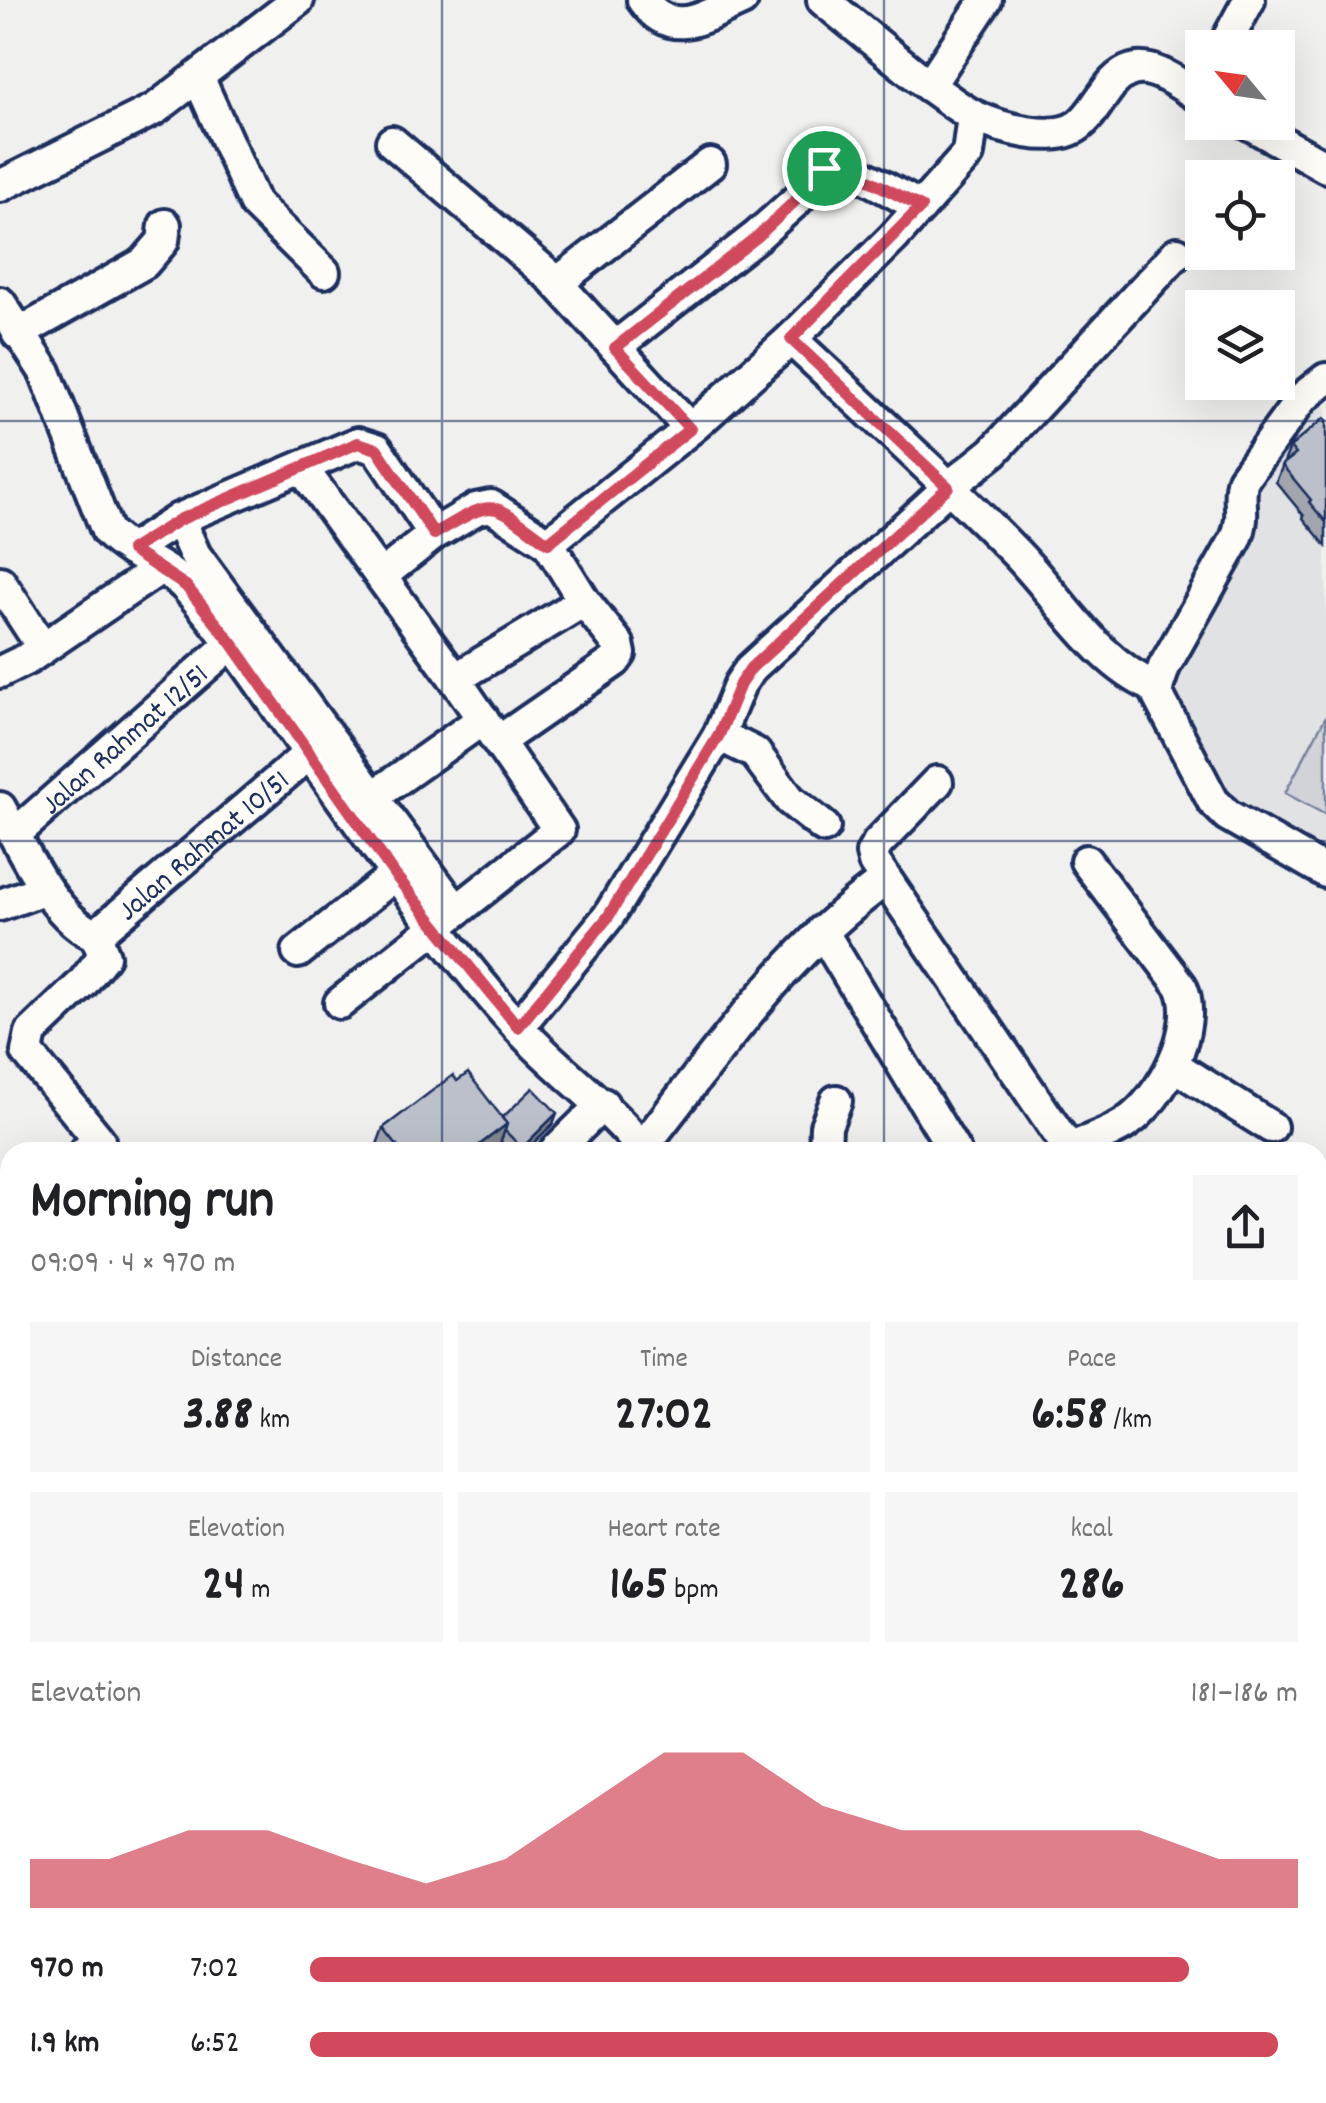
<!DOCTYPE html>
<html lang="en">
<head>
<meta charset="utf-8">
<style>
	body { margin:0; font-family:Dekko,sans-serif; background:#f6f6f6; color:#202124; height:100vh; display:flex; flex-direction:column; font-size:38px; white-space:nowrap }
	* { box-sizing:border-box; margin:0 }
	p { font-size:32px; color:#757577 }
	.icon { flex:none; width:55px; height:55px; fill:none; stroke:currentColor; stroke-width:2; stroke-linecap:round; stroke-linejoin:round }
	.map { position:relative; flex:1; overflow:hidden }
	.side { position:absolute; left:0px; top:1142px; width:1328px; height:962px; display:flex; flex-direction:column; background:#fff; border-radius:30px 30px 0 0; box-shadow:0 10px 40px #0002 }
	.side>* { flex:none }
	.needle { width:65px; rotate:299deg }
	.buttons { position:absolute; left:1185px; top:30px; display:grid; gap:20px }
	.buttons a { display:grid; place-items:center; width:110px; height:110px; border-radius:0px; background:#fff; box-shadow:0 10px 40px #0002; font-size:50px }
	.pin { position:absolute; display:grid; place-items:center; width:85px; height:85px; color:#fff; margin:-42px; border:5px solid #fff; border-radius:50%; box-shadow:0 2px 10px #0007 }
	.round { display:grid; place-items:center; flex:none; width:105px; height:105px; border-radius:0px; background:#f6f6f6 }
	.headline { display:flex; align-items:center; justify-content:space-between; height:170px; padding:0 30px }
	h1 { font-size:55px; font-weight:700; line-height:75px }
	.stats { display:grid; grid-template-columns:repeat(3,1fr); gap:15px; height:170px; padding:10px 30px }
	.stats div { display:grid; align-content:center; border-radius:0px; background:#f6f6f6; text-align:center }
	.stats b { font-size:50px; font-weight:700 }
	.stats small { font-size:28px; font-weight:400 }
	.stats p { font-size:28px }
	.chart { height:280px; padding:20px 30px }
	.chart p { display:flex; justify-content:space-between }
	.chart svg { width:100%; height:180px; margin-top:10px; fill:#d1495b; opacity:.7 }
	ul { padding:0 30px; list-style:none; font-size:32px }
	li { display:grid; grid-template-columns:160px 120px 1fr; align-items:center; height:75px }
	li i { height:25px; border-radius:12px; background:#d1495b }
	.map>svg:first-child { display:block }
</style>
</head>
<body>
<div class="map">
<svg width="1326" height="2103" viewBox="0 0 1326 2103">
	<rect width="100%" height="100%" fill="#f0f0ee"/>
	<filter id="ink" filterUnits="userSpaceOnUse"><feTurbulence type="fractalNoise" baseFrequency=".01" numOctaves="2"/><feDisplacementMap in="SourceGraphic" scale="20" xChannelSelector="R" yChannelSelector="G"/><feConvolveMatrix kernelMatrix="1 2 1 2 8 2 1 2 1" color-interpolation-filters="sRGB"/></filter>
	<g filter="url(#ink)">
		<!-- built -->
		<path fill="#e0e2e3" d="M1326 393V863L1228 807 1165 694 1256 472Z"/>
		<!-- green -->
		<path fill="#d0d3d8" stroke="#76819b" stroke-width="2.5" d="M1326 716V815L1285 793Z"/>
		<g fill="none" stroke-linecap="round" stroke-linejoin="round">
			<!-- stream -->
			<path stroke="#6f7b97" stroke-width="6" d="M0 1257 10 1267
				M0 2032 10 2024"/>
			<defs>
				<g id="minor">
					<path d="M643 0C672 41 705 16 742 0"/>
					<path d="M823 0 929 86"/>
					<path d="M986 0 929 86C944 96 959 109 974 116 1000 128 1054 144 1079 125 1099 110 1107 77 1132 70 1155 63 1184 88 1202 98"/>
					<path d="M1223 48 1249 0"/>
					<path d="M199 79 255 204 324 272"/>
					<path d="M1246 122 1326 167"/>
					<path d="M392 142 552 278 690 429"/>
					<path d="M0 186 155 109 298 0"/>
					<path d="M557 283 710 164"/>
					<path d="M0 303 45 372 107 531C129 555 165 564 187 588 229 635 264 689 300 740 369 837 437 936 516 1025 556 1070 608 1104 645 1152"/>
					<path d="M18 334 144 263 163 241 165 225"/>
					<path d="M791 339C866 409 942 478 1014 551 1059 596 1096 663 1157 688"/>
					<path d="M615 347 758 235 797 200 829 164 839 163 921 207"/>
					<path d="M1326 379 1302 398 1243 479C1236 500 1247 512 1236 539L1164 667 1157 688 1158 696 1213 801 1227 815 1326 872"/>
					<path d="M302 468 455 679 559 830 340 1003"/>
					<path d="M179 519 195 555 455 909"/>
					<path d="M434 534 476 509 491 506 548 543 695 425 791 339 894 237 968 154 973 116"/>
					<path d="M131 550 179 519 358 443 377 449 434 534 381 576"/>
					<path d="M0 582 43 648"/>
					<path d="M0 672 27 659 159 569"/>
					<path d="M455 679 584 601"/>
					<path d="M719 735 755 753 790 800 824 827"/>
					<path d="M499 741 615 661 620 654 618 644 584 601 548 543"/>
					<path d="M937 782 878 843 872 853 874 862 1069 1149 1064 1152"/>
					<path d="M373 797 483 719"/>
					<path d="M0 808C21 845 54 921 96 935"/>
					<path id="s1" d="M15 834 232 643"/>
					<path d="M0 905 44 889"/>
					<path d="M822 931 955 1152"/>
					<path id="s2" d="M96 935 310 753"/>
					<path d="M298 952 395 875"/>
					<path d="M518 1027 608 917 719 735 740 684 751 668 949 487 993 452 1177 253"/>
					<path d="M1173 1065 1271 1127"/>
					<path d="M642 1148C717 1053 785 952 885 880"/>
					<path d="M1069 1149C1087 1141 1110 1134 1126 1123 1162 1099 1200 1027 1181 986L1086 861"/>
					<path d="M85 1152 99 1140 27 1052 31 1033 82 984 104 956 96 935"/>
					<path d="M554 1152 603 1104"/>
					<path d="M825 1152 826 1126 836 1101"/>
					<path d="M1318 1350 1326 1353"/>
					<path d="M1318 1953 1326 1942"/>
					<path d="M1318 2061 1326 2067"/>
					<path d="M501 2095 511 2103"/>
					<path d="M109 2103 112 2095"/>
					<path d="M615 2103 623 2095"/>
					<path d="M1198 2103 1205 2095"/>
					<path d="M1295 2103 1300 2095"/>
				</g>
				<path id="major" d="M1318 1672 1326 1669
					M752 2103 759 2095"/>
			</defs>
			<!-- minor casing -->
			<use href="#minor" stroke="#1b2f5e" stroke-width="38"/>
			<!-- major casing -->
			<use href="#major" stroke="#1b2f5e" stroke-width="45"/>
			<!-- minor -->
			<use href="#minor" stroke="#fdfcf7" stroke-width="30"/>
			<!-- major -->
			<use href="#major" stroke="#fdfcf7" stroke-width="38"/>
		</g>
		<!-- wall -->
		<path fill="#a1a5ae" stroke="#1b2f5e" stroke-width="2.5" d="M1326 421V546L1303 518 1304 516 1276 482 1290 447Z
			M457 1081 502 1118 553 1124 524 1152H511L501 1142 499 1147 491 1152H377L375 1150 383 1128Z"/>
		<!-- shaded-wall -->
		<path fill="#83868d" stroke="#1b2f5e" stroke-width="2.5" d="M557 1113 553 1124 524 1152H520L522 1148Z
			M507 1124 499 1147 491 1152H470Z"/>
		<!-- building -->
		<path fill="#bbc0ca" stroke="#1b2f5e" stroke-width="2.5" d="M1324 418 1326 421V522L1309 502 1311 500 1282 465 1296 454 1290 447Z
			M468 1073 507 1124 470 1152H402L383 1128 453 1075 457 1081Z
			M533 1088 557 1113 522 1148 505 1131 507 1124 502 1118Z"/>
	</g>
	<g fill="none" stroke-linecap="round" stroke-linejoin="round" filter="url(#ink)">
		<defs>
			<path id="route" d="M834 162 921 207 791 339 948 487 751 668 740 684 719 735 608 917 518 1027 395 875 232 643 186 586 131 550 179 520 358 443 377 449 434 534C498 496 490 501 548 543L690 429 615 348 758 236 796 200 824 168Z"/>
		</defs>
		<!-- route casing -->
		<use href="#route" stroke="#fff" stroke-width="20"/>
		<!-- route -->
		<use href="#route" stroke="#d1495b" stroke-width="12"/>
	</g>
	<!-- grid -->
	<path fill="none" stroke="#1b2f5e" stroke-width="2.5" stroke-opacity="0.55" d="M442 0V1152M884 0V1152M0 421H1326M0 841H1326M0 1262H10M1318 1262H1326M0 1682H10M1318 1682H1326M442 2095V2103M884 2095V2103"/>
	<g text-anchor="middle" stroke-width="8" stroke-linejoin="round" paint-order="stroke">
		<!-- street labels -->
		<g font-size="30" fill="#1b2f5e" stroke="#fdfcf7">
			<text dy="10" stroke="none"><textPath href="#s1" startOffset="145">Jalan Rahmat 12/51</textPath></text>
			<text dy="10" stroke="none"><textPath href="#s2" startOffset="140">Jalan Rahmat 10/51</textPath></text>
		</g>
	</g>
</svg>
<div class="buttons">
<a><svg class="needle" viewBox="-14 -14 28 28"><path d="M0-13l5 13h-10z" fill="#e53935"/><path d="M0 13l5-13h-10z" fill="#757577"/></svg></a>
<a><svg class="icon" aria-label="locate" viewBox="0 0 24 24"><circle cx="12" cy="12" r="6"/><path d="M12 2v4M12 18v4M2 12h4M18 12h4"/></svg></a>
<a><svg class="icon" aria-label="layers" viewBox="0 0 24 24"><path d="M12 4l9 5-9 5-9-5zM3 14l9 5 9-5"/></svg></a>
</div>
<div class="pin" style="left:824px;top:168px;background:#1e9e55"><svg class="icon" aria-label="arrive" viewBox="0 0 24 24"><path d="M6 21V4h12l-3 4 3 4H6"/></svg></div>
<section class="side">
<div class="headline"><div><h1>Morning run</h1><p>09:09 · 4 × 970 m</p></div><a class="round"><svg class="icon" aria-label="share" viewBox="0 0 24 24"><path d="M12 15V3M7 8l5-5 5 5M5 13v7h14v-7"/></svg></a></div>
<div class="stats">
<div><p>Distance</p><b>3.88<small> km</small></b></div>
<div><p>Time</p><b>27:02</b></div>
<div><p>Pace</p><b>6:58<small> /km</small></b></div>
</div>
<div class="stats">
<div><p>Elevation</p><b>24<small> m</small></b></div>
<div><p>Heart rate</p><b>165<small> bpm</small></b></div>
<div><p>kcal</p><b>286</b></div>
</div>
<div class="chart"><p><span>Elevation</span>181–186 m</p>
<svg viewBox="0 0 160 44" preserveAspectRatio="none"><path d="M0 44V32L10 32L20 25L30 25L40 32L50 38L60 32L70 19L80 6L90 6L100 19L110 25L120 25L130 25L140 25L150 32L160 32V44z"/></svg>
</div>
<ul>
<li><b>970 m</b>7:02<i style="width:89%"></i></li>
<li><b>1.9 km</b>6:52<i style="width:98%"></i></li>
</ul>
</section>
</div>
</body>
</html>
